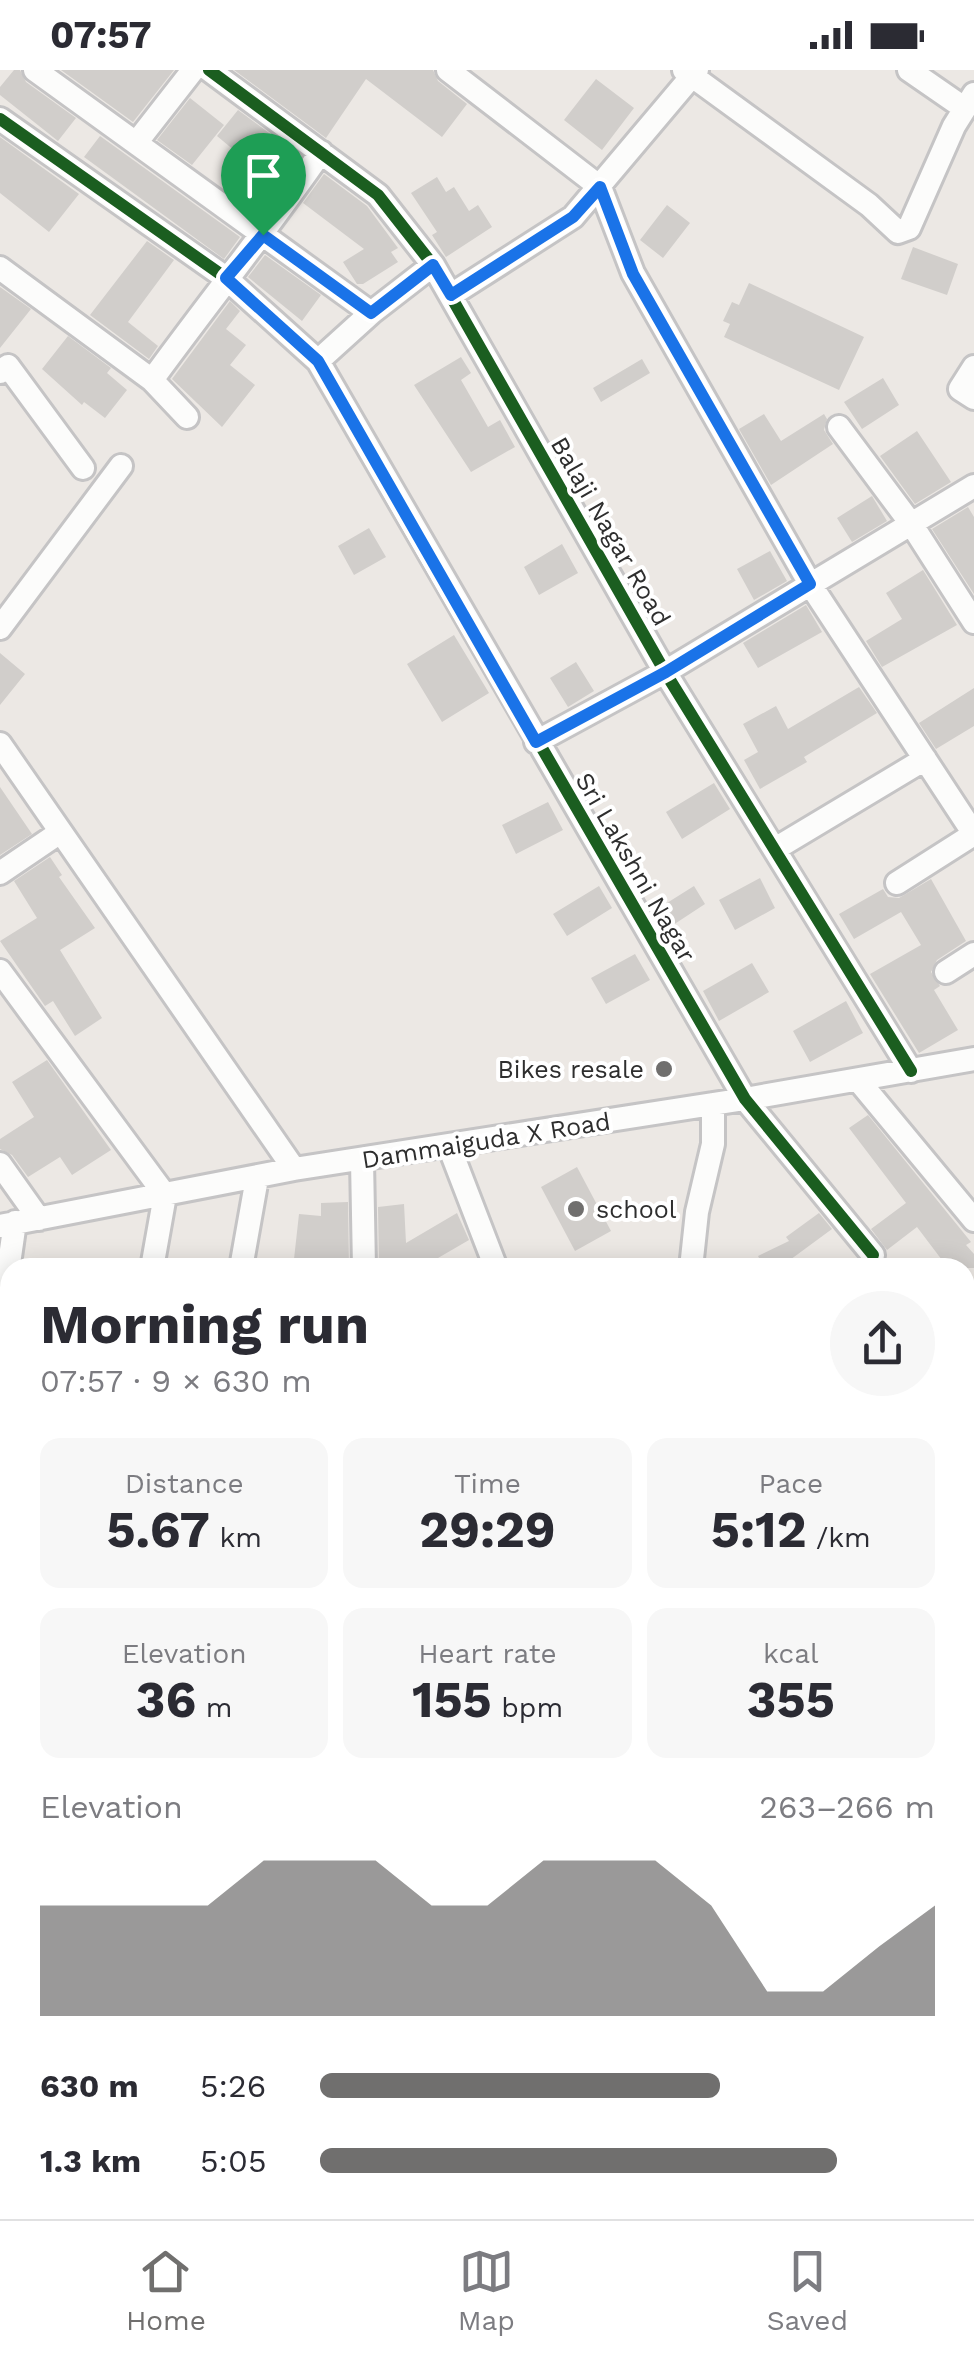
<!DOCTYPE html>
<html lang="en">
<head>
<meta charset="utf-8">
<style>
	body { margin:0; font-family:"Work Sans",sans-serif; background:#f7f7f7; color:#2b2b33; height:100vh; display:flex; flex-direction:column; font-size:38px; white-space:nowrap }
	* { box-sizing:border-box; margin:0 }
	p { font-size:32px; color:#7c7c81 }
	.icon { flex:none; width:55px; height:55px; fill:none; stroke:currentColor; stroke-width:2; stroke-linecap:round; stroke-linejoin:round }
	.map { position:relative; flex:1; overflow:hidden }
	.details { position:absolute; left:0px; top:1188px; width:975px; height:962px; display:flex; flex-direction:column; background:#fff; border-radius:30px 30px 0 0; box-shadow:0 5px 25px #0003 }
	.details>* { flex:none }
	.pin { position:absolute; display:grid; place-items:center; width:85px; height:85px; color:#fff; margin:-102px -42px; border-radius:50% 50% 50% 0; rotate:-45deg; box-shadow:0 0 10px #0007 }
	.pin .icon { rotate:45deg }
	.round { display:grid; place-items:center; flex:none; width:105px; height:105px; border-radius:52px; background:#f7f7f7 }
	.summary { display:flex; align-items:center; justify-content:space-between; height:170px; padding:0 40px }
	h1 { font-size:55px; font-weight:700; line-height:75px }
	.stats { display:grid; grid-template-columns:repeat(3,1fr); gap:15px; height:170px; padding:10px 40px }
	.stats div { display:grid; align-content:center; border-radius:20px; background:#f7f7f7; text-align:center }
	.stats b { font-size:50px; font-weight:700 }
	.stats small { font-size:28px; font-weight:400 }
	.stats p { font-size:28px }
	.chart { height:280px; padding:20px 40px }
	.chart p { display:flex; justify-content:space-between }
	.chart svg { width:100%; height:180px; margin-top:10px; fill:#706f6e; opacity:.7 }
	ul { padding:0 40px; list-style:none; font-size:32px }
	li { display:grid; grid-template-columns:160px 120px 1fr; align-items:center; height:75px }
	li i { height:25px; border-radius:12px; background:#706f6e }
	.status { display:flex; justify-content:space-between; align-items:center; height:70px; padding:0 50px; background:#fff; direction:ltr }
	.status svg { height:28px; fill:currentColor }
	.tabs { display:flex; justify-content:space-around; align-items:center; height:140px; border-top:2px solid #e1e1e2; background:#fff; font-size:28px; color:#7c7c81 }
	.tabs a { display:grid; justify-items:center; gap:5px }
	.tabs .active { color:#706f6e }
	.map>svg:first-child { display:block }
</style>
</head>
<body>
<div class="status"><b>07:57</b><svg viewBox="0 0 49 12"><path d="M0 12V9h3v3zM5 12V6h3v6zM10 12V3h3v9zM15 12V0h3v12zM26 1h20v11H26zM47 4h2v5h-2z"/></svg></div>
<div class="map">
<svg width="974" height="2149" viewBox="0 0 974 2149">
	<rect width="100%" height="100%" fill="#ece8e4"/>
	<!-- building -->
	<path fill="#d1cecb" d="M14 0H20L26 12 76 48 58 71 0 25V17Z
		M61 0H174L133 52Z
		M234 0H433L438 11 467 34 442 67 366 9 326 68Z
		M596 9 634 38 602 80 564 50Z
		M190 28 224 55 192 95 157 70Z
		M238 40 300 86 278 117 217 66Z
		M100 66 240 167 224 189 84 87Z
		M0 67 79 124 49 162 0 123Z
		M324 104 367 136 398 178 391 182 398 192 363 214H357L343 192 364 179 303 133Z
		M437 107 446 122 454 117 469 141 478 135 492 157 446 187 432 165 437 162 411 123Z
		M667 135 690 153 663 188 640 170Z
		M147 171 174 190 128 252 158 276 149 289 90 245Z
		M913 177 958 194 947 225 901 209Z
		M265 185 321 225 302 251 248 207Z
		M749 213 864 267 839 320 724 267 730 254 723 251 732 232 739 235Z
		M0 217 31 239 0 278Z
		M230 231 240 241 226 259 246 275 230 295 255 315 222 357 172 309Z
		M68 266 111 298 107 303 127 320 105 348 84 332 82 335 42 299Z
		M461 287 471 303 461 310 488 357 500 350 515 377 471 402 414 315Z
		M642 289 650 303 601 332 593 318Z
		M883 308 899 335 862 359 844 332Z
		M764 344 781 371 824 344 827 349 824 360 833 374 771 415 739 359Z
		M917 361 951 412 915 434 880 386Z
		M872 426 887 451 852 472 837 448Z
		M968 437 974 447V524L932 459Z
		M369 458 386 487 354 505 338 476Z
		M562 474 578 503 539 525 524 497Z
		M770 481 787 511 754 530 737 499Z
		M923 500 957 555 882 597 866 571 902 549 886 523Z
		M806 535 822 562 758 598 743 573Z
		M454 565 489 623 442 652 407 594Z
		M0 583 25 604 0 635Z
		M576 592 594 621 568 637 550 608Z
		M859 617 877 643 804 687 807 692 760 719 744 690 758 682 743 654 776 636 788 659Z
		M974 618V656L936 679 919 653Z
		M714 713 730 739 682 769 666 742Z
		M0 717 32 764 0 785Z
		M548 732 563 760 516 784 502 755Z
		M50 787 62 805 59 807 95 858 60 880 102 948 75 966 53 931 45 936 0 871 37 848 14 811Z
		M760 808 775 838 735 860 719 830Z
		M931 809 966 871 937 890 931 902 940 916 934 920 958 960 919 983 870 904 921 875 901 842 854 869 839 844 883 819 888 827 899 828Z
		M599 816 612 838 567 866 553 844Z
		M694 816 705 834 670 857 659 838Z
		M635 884 650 910 606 934 591 908Z
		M752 893 769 922 719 951 703 921Z
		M846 931 863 963 810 992 793 961Z
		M47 990 111 1080 72 1105 60 1087 28 1107 12 1085 0 1079V1069L34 1047 12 1012Z
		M868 1045 971 1172 966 1175 974 1184V1198H948L917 1157 887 1180 871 1159 906 1133 849 1058Z
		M577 1097 611 1161 575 1181 541 1117Z
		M348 1132 349 1198H293L299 1144 321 1146V1133Z
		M404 1134 406 1173 457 1143 469 1170 438 1188 439 1198H379L378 1137Z
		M819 1143 832 1159 779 1198H764L758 1186 789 1171 786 1167Z"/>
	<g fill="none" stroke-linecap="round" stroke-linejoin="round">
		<defs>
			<path id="minor" d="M35 0 371 243
				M209 0 378 125 433 195 665 602 911 1001
				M448 0 600 117 633 203 810 514 974 764
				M684 0 869 135 898 162 909 158 954 56 974 24
				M909 0 964 38
				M0 49 226 208 318 291 745 1029 873 1185
				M136 73 193 0
				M0 198 152 310 187 347
				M451 225 573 147 697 0
				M318 291 371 243 433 195
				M974 297 960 319 974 328
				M0 302 8 296 83 398
				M152 310C208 233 267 160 321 82
				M839 357 912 455 974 552
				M0 558 121 396
				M536 672 665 602 974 416
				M0 674 294 1099
				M775 779 925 689
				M0 803 59 763
				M897 813 974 764
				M0 901 165 1125 152 1198
				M946 902 974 884
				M858 1010 974 1150
				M449 1076 496 1198
				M362 1090 364 1198
				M0 1094 39 1149
				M0 1156 294 1099 745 1029 974 989
				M241 1198 257 1108
				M691 1198 697 1142 713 1074V1034
				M0 1257 15 1152
				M0 1291 10 1292
				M965 1344 974 1335
				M0 1400 10 1402
				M965 1400 974 1409
				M965 1564 974 1573
				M965 1716 974 1724
				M965 1918 974 1926
				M0 2069 10 2083
				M965 2081 974 2089
				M52 2140 59 2149
				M211 2140 217 2149
				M415 2140 427 2149
				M574 2140 584 2149
				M734 2140 744 2149
				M883 2140 894 2149
				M21 2149 32 2140
				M295 2149 301 2140
				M472 2149 481 2140
				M962 2149 974 2135"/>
		</defs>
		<!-- minor casing -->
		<use href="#minor" stroke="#c5c4c5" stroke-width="28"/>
		<!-- minor -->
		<use href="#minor" stroke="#fcfcfb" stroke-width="22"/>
		<defs>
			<path id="cycleway" d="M209 0 378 125 433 195 665 602 911 1001
				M0 49 226 208 318 291 745 1029 873 1185"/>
		</defs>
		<!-- cycleway casing -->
		<use href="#cycleway" stroke="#fff" stroke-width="19"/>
		<!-- cycleway -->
		<use href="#cycleway" stroke="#1b5e20" stroke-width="12"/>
	</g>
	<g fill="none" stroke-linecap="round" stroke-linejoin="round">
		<defs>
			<path id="route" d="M600 117 633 204 810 514 666 602 536 672 318 291 226 208 263 165 371 243 433 195 451 225 573 147Z"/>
		</defs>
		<!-- route casing -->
		<use href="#route" stroke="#fff" stroke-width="20"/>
		<!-- route -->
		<use href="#route" stroke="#1a73e8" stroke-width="12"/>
	</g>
	<!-- markers -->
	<g fill="#706f6e" stroke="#fff" stroke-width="4">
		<circle cx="664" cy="999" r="10"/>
		<circle cx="576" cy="1139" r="10"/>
	</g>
	<g text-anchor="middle" stroke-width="8" stroke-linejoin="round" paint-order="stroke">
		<!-- street labels -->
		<g font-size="25" fill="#2e2e2e" stroke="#fff">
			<text transform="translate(611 461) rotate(60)" y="9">Balaji Nagar Road</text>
			<text transform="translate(636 797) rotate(60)" y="9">Sri Lakshni Nagar</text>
			<text transform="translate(486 1070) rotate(-9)" y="9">Dammaiguda X Road</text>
		</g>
		<!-- poi labels -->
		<g font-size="25" fill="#2e2e2e" stroke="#fff" text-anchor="end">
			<text x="644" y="1008">Bikes resale</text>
			<text x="596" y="1148" text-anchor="start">school</text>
		</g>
	</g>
</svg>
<div class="pin" style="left:263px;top:165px;background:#1e9e55"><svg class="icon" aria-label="arrive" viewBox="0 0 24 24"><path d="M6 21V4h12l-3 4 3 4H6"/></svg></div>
<section class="details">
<div class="summary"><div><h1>Morning run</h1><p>07:57 · 9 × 630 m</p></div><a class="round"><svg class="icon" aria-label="share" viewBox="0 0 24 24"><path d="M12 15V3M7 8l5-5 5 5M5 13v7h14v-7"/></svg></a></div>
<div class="stats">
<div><p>Distance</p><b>5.67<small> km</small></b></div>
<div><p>Time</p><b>29:29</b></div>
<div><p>Pace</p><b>5:12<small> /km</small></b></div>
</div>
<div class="stats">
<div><p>Elevation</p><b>36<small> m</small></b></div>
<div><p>Heart rate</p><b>155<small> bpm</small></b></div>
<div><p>kcal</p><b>355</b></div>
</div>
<div class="chart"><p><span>Elevation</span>263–266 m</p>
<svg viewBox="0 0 160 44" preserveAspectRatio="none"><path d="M0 44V17L10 17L20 17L30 17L40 6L50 6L60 6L70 17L80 17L90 6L100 6L110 6L120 17L130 38L140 38L150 27L160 17V44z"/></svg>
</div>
<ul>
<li><b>630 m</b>5:26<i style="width:65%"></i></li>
<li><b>1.3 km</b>5:05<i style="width:84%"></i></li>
</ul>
</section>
</div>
<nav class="tabs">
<a class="active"><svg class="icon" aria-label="home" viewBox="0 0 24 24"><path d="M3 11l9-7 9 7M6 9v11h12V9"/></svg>Home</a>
<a><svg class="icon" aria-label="map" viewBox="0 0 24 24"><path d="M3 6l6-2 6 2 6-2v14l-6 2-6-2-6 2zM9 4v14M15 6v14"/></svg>Map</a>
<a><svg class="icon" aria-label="saved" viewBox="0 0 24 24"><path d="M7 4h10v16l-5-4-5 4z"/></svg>Saved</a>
</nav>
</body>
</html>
